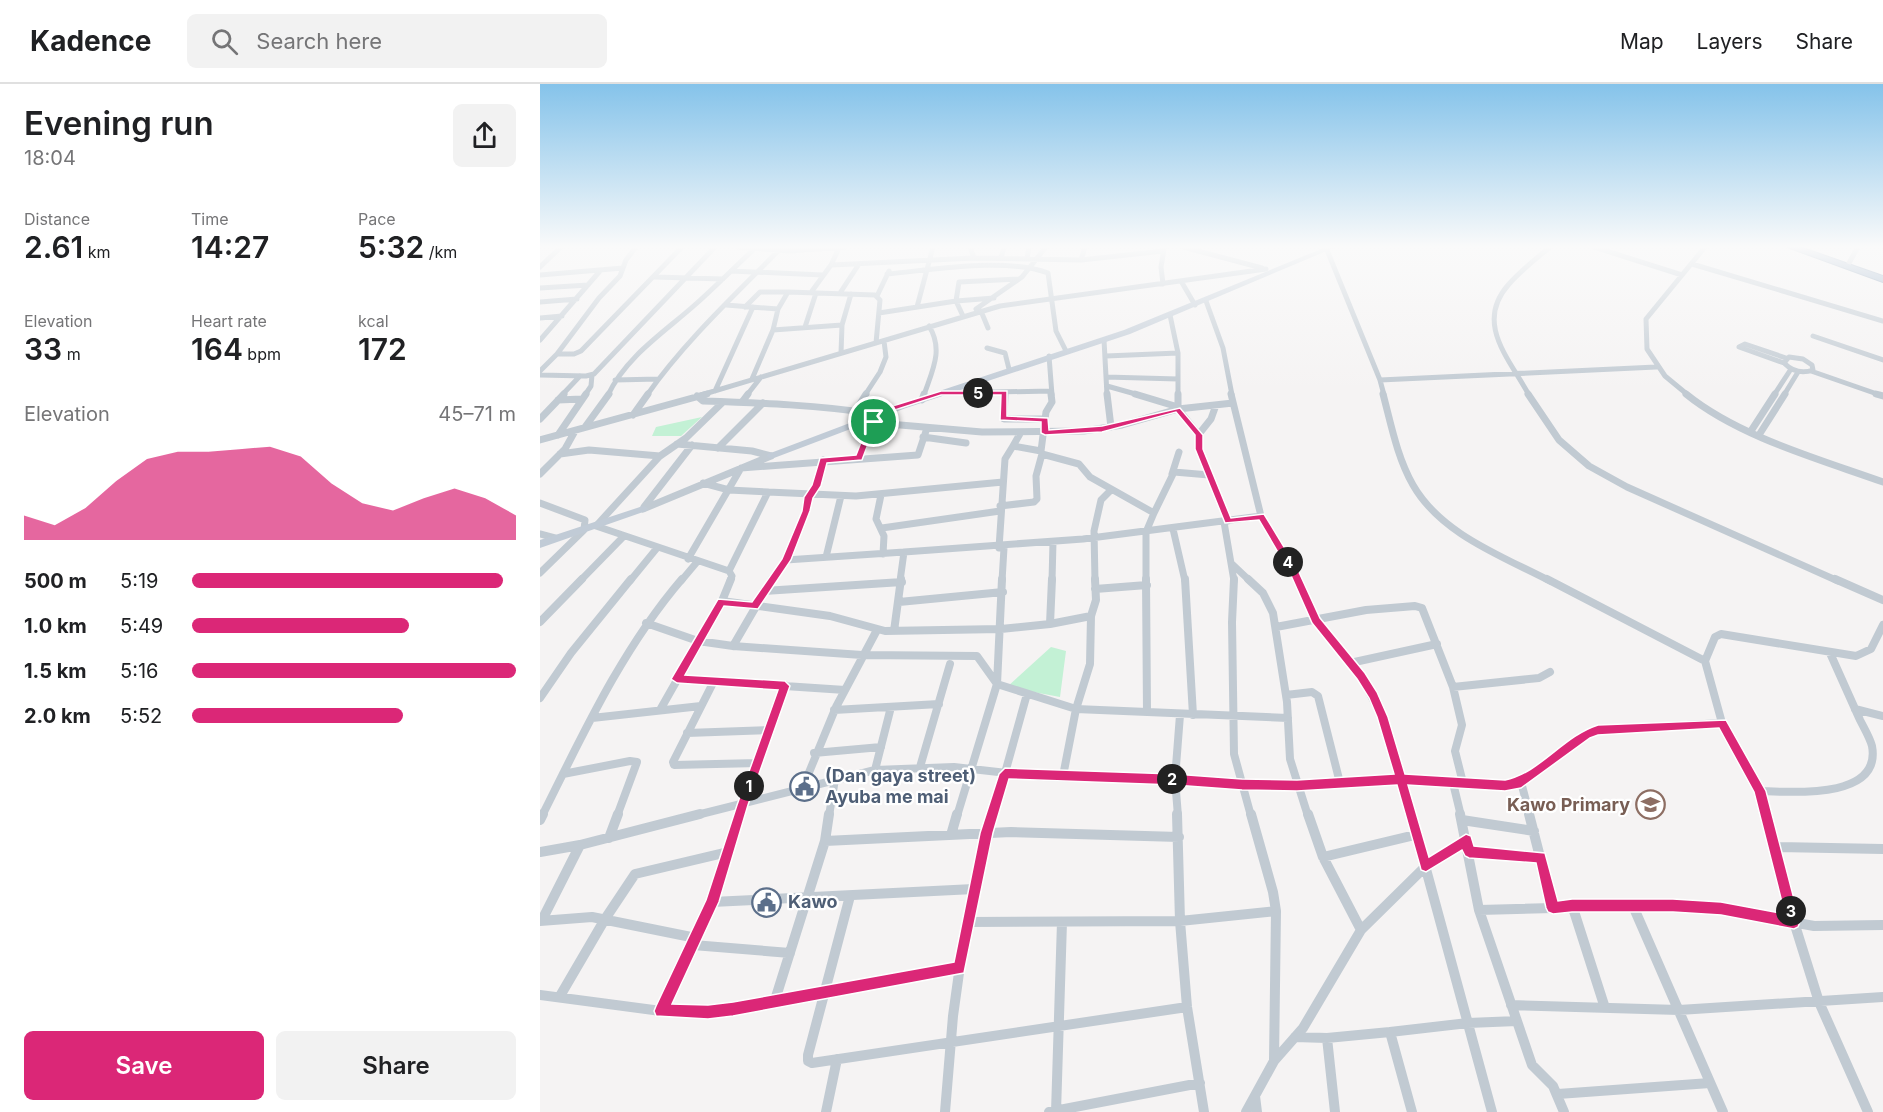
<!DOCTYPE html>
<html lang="en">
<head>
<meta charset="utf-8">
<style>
	body { margin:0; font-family:Inter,sans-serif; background:#f2f2f2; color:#202124; height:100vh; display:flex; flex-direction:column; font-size:22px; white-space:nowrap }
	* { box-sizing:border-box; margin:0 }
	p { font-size:20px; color:#757577 }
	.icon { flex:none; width:33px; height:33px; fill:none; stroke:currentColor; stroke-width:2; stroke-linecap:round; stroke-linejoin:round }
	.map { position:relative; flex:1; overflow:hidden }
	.sheet { display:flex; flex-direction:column; background:#fff; width:540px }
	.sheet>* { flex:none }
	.pin { position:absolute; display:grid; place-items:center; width:51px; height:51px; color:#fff; margin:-26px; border:3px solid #fff; border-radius:50%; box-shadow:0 2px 6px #0007 }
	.km { position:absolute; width:30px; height:30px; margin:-15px; border-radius:50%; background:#222; color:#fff; font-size:16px; line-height:30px; text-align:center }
	.round { display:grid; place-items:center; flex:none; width:63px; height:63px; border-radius:9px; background:#f2f2f2 }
	.headline { display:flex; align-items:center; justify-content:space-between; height:102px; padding:0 24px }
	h1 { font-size:33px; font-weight:600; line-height:45px }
	.figures { display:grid; grid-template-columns:repeat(3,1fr); gap:9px; height:102px; padding:6px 24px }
	.figures div { display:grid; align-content:center }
	.figures b { font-size:30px; font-weight:600 }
	.figures small { font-size:16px; font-weight:400 }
	.figures p { font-size:16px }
	.chart { height:168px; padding:12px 24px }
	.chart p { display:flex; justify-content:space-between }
	.chart svg { width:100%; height:108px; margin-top:6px; fill:#db2777; opacity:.7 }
	.button { display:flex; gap:12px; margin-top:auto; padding:12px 24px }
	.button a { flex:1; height:69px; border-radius:9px; background:#db2777; color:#fff; font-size:24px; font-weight:600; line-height:69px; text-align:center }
	.button a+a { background:#f2f2f2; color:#202124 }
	ul { padding:0 24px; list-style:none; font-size:20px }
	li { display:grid; grid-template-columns:96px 72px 1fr; align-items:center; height:45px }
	li i { height:15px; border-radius:8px; background:#db2777 }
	header { display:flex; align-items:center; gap:36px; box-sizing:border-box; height:84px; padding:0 30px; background:#fff; border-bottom:2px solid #e0e0e0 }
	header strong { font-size:28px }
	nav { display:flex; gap:33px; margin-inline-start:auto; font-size:21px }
	.search { width:420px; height:54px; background:#f2f2f2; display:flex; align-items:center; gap:15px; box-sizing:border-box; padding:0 21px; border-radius:9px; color:#757577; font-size:22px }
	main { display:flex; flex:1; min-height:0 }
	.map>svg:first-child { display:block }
</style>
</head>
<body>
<header>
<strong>Kadence</strong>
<div class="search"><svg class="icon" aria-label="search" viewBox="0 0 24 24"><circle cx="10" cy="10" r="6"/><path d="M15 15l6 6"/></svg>Search here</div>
<nav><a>Map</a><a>Layers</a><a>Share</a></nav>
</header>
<main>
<section class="sheet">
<div class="headline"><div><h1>Evening run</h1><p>18:04</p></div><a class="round"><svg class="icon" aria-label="share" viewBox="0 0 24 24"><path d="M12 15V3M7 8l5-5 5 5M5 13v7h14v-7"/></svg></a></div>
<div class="figures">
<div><p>Distance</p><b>2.61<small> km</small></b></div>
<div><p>Time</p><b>14:27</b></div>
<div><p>Pace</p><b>5:32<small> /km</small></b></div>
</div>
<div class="figures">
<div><p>Elevation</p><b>33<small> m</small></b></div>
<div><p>Heart rate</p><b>164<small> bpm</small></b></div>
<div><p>kcal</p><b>172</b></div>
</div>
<div class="chart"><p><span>Elevation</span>45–71 m</p>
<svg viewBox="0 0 160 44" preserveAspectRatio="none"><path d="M0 44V34L10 38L20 31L30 20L40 11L50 8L60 8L70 7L80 6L90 10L100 21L110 29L120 32L130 27L140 23L150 27L160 34V44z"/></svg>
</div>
<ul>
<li><b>500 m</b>5:19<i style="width:96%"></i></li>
<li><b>1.0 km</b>5:49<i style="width:67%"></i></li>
<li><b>1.5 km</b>5:16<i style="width:100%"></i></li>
<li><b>2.0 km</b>5:52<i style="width:65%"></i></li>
</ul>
<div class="button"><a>Save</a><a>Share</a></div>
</section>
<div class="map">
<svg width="1343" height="1028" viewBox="0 0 1343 1028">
	<rect width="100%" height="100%" fill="#f5f3f3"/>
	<!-- green -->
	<path fill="#c3f1d5" d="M162 333 141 352H112L116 343Z
		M511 563 526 567 520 613 467 603Z"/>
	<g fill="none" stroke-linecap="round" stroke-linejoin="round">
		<defs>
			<path id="highway" d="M1247 163H1260L1343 192V198Z"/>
		</defs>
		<!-- highway casing -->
		<use href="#highway" stroke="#7690ad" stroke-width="2"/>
		<!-- street-far3 -->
		<path stroke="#c1cad2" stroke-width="5" d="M197 163 249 167 306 163
			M430 163 434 174
			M643 163 722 184
			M1054 163 1142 191
			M787 166 840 296 1116 283
			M461 174 464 163
			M487 175 489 163
			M541 176 545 163
			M1309 179 1318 163
			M1152 180 1343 237
			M291 181 434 174 541 176 623 167
			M0 183 21 163
			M191 187 283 191
			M347 190C392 186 467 173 508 189L516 247 526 267
			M0 191 83 184
			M115 193 183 195
			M641 197 655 221
			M623 200 621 183 624 165
			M0 204 48 201
			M272 207 291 181 299 164
			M248 208 335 211 340 216 336 259
			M300 209 319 180
			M337 212 349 187
			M666 217 683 264 692 311
			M0 218 37 215
			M186 221 238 225
			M205 223 220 208H248L238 225 233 246 212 295
			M377 223 393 163
			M436 225 482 193 506 163
			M441 227 448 244
			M339 229 416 217 454 214
			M630 231 638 269V311
			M423 232 416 217 419 198 479 195
			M0 234 22 232
			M265 243 276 209
			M233 246 302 241
			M1273 252 1343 276
			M0 256 60 187
			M564 256 567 311
			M447 264 465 269 469 285
			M301 269 302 241 311 210
			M17 270H34L41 267 142 163
			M509 272 512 311
			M566 272 638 269
			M1249 273 1263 275 1272 281 1273 286C1262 290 1252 287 1244 279Z
			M1244 279 1199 263 1205 260 1246 274
			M0 287 17 270 59 214 80 192 86 176 96 163
			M1271 287 1340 311
			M0 291 46 292 54 290 175 163
			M566 293 638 295
			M75 296 118 295
			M840 296 844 311
			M567 302 599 311
			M175 307 213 223
			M402 309 511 307
			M22 311 40 292
			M45 311 51 302 52 291
			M68 311C86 272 126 247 157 219 176 202 195 183 214 165
			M107 311C145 257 196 210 242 163
			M161 311 460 222 726 185
			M207 311 221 293
			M325 311 340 288 346 273 344 257
			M384 311C392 287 404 266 389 242
			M989 311C969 274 934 239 969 200 981 186 996 175 1010 163
			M1148 311 1125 292 1107 265 1106 235 1165 163
			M1234 311 1251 285
			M1244 311 1258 288"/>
		<!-- street-far2 -->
		<path stroke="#c1cad2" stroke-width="7" d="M465 310 464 335H505
			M567 310 571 343
			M595 310 638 323
			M638 310V325L659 351V365L688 437
			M691 310 721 432 758 497
			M843 310C851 340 857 373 873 401 901 450 962 472 1010 497
			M988 310 1019 356 1049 382 1087 403 1298 497
			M1146 310C1199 353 1279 375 1343 398
			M1336 310 1343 312
			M157 312 163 317C221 319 279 321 336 330L334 337 337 339 442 348 544 347 582 341 638 325 693 319
			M18 316 42 315
			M382 316 384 310
			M183 318 146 354 120 372 56 442 189 487 192 492 190 497
			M202 318 208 310
			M316 326 326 310
			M93 331 108 310
			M0 335 24 310
			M45 343 69 310
			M1211 347 1235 310
			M481 348 473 362 501 367 502 370 539 380 550 393 614 429 606 448V497
			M659 350 671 335 676 321
			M18 351 46 310
			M1219 351 1245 310
			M383 353 426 359
			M0 356 167 310
			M137 360 212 367 231 372
			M178 364 223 319
			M501 367 506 328 512 318 511 310
			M20 370 49 366 120 372
			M319 374 334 338
			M0 390 25 365 35 347
			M632 390 639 368
			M163 399 189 406 228 408 189 487
			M228 408 316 412 463 398
			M341 411 336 435 344 452 343 470
			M0 419 45 436 44 446 0 489
			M460 422 494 418 497 415 496 392 502 370
			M104 423 152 361
			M103 425 231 372
			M614 429 634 388 669 391
			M684 438 694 497
			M342 444 460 427
			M633 445 645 497
			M0 450 15 454
			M459 464 465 375 473 362
			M286 473 301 412
			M148 475 201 384 378 371 387 344
			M246 476 364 468
			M692 480 710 497
			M40 497 84 452
			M90 497 117 464
			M141 497 157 478
			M231 497 246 476 266 427 268 413 276 402 283 376
			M360 497 364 468 543 455 721 432
			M462 497 464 464
			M512 497 513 458
			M555 497 554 447 561 416 571 406"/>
		<!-- street-far1 -->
		<path stroke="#c1cad2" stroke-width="8" d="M606 495 607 628
			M645 495 653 631
			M694 495 692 538 694 670 711 732
			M708 495 723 509 733 529 747 618 750 675 768 732
			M757 495 776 537 821 592 842 633 871 732
			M1007 495 1165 577
			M1295 495 1343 516
			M555 505 607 501
			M224 507 362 498
			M182 517 290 532 345 547 461 545 510 540 551 532
			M359 518 463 508
			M0 538 42 495
			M106 539 158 557 193 562 322 571 437 572 457 600 536 625 748 634
			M510 540 512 495
			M736 543 826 526 875 522 882 524 913 603 922 641 915 667 923 699
			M354 547 361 495
			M193 562 232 495
			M810 579 897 560
			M137 595 305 606
			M174 597 133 678 134 681 218 679
			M913 603 999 594 1010 588
			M746 611 772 608 778 612 800 699
			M0 614 31 569 91 495
			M1315 625 1343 632
			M120 626 182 517 191 495
			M294 626 399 620
			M52 634 161 622
			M1182 639 1220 707 1226 732
			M147 649 229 646
			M274 669 341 663
			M380 683 410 580
			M335 686 351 623
			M23 690 90 677 97 678 77 732
			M523 692 536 625 550 580 551 532 556 516 555 495
			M981 698 990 732
			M913 699 921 732
			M263 703 296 623 337 546
			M1220 707C1251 708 1342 716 1332 662 1330 654 1324 644 1320 636 1310 614 1300 591 1290 569
			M2 732C43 650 82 565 142 495
			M153 732 335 686 414 683 503 693 635 695 702 700 757 701 861 696 965 701 981 698 1046 650 1058 646 1182 639 1165 577 1175 553 1181 550 1316 572 1331 565 1343 541
			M200 732 245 601
			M289 732 295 695
			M417 732 457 600 462 495
			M453 732 487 610
			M638 732 635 695 640 631"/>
		<!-- street -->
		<path stroke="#c1cad2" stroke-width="10" d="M637 730 640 837 647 923 664 1028
			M711 730 733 808 736 827 734 977
			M768 730 783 773 821 846
			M871 730 952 1028
			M920 730 939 826 992 981 1013 1002 1024 1028
			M989 730 1013 824 1032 821 1133 822 1181 825 1274 842 1343 841
			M1226 730 1254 838 1279 918 1328 1028
			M0 736 3 730
			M922 736 994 747
			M411 751 417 730
			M69 754 78 730
			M285 757 471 748 639 753
			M1235 763 1343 765
			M0 768 40 761 160 730
			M929 768 1001 773
			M783 773 875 751
			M310 812 268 971V977L272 979 647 923
			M172 818 434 805
			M1032 821 1065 924
			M1093 822 1183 1028
			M939 826 1013 824
			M2 836 40 761
			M0 837 52 833 156 854
			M427 838 640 837 736 827
			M153 861 250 869
			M0 911 121 927 168 928 420 884
			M20 912 65 835 95 790 188 768
			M235 916 285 757 289 730
			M971 921 1139 926 1343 913
			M121 927 172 818 200 730
			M755 953 787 954 850 948
			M787 954 795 1028
			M1018 1010 1170 999
			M715 1012 717 1028
			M286 1028 297 975
			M405 1028 413 932 423 860 453 730
			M509 1028 660 999
			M516 1028 522 838
			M706 1028 734 977 763 944 821 846 886 782 926 756
			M872 1028 850 948 928 939 977 937"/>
		<!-- secondary -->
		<path fill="#c1cbd6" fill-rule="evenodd" d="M786 163H796L590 250 366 324 234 374 231 375 227 372 228 370 360 320 584 246Z
			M103 422 106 423 108 425 106 427 0 464V456Z"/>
		<!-- highway -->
		<use href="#highway" fill="#8ba5c1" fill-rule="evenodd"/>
	</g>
	<!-- sky -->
	<linearGradient id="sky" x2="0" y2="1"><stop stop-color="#85c3ea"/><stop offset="0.53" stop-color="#fafafa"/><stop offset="1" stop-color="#fafafa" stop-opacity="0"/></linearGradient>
	<rect width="1343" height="307" fill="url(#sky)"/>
	<!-- route -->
	<path fill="#db2777" stroke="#fff" stroke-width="1.5" fill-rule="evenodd" d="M401 307H467V332L508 334 509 346 562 342 640 324 663 351V365L691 434 724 430 758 486 780 534 825 589 837 608 848 633 865 690 965 696C1000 689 1023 652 1058 641L1186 636 1226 707 1260 838 1258 843 1254 845 1181 831 1133 828H1032L1013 830 1008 828 1006 824 996 779 929 774 925 772 922 766 886 788 881 786 880 782 857 701 757 707 702 706 634 701 469 695 453 749 424 889 193 932 168 935 116 932 114 927 116 922 166 816 197 721 238 606 137 599 131 595 178 515 212 518 242 475 262 427 264 413 272 401 280 374 316 371 333 328ZM401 311H461L460 336 501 338V349L505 351 562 348 636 328 655 351V365L685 439 719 436 749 487 772 539 817 595 829 614 837 633 854 690 757 696 702 695 634 690 465 684 459 690 440 749 414 878 193 918 168 921 132 920 179 818 208 721 250 602 245 597 145 591 184 522 218 525 251 476 270 427 273 414 281 402 287 379 322 376 339 331ZM1179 644 1214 708 1245 830 1181 818 1133 815H1032L1018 817 1005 769 934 762 931 752 926 750 889 773 868 701 965 707 981 704 1050 654 1058 651Z"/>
	<!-- icons -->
	<defs>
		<symbol id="civic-ring" viewBox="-11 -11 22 22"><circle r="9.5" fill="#fff" stroke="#5c6f8a" stroke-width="1.5"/><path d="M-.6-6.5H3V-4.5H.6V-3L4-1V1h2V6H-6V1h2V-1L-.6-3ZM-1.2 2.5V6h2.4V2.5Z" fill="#5c6f8a"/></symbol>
		<symbol id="school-ring" viewBox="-11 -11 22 22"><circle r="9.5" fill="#fff" stroke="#8d6e63" stroke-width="1.5"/><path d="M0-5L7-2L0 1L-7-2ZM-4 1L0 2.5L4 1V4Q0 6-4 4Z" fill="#8d6e63"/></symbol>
	</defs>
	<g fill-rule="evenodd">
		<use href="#civic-ring" x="248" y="686" width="33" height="33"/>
		<use href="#school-ring" x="1094" y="704" width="33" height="33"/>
		<use href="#civic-ring" x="210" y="802" width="33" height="33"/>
	</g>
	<g text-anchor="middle" stroke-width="4.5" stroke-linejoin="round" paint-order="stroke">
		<!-- near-service labels -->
		<g font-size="18" font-weight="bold" fill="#4e5e75" stroke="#fff" text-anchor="start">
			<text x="285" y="698">(Dan gaya street)<tspan x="285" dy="21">Ayuba me mai</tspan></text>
			<text x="248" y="824">Kawo</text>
		</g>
		<!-- near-education labels -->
		<g font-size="18" font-weight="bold" fill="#785e54" stroke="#fff" text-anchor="end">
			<text x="1090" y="727">Kawo Primary</text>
		</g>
	</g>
</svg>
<div class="pin" style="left:334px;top:338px;background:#1e9e55"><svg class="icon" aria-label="arrive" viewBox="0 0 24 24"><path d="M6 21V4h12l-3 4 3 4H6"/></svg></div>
<b class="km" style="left:209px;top:702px">1</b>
<b class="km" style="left:632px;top:695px">2</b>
<b class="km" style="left:1251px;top:827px">3</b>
<b class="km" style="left:748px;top:478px">4</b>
<b class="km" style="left:438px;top:309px">5</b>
</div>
</main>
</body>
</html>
